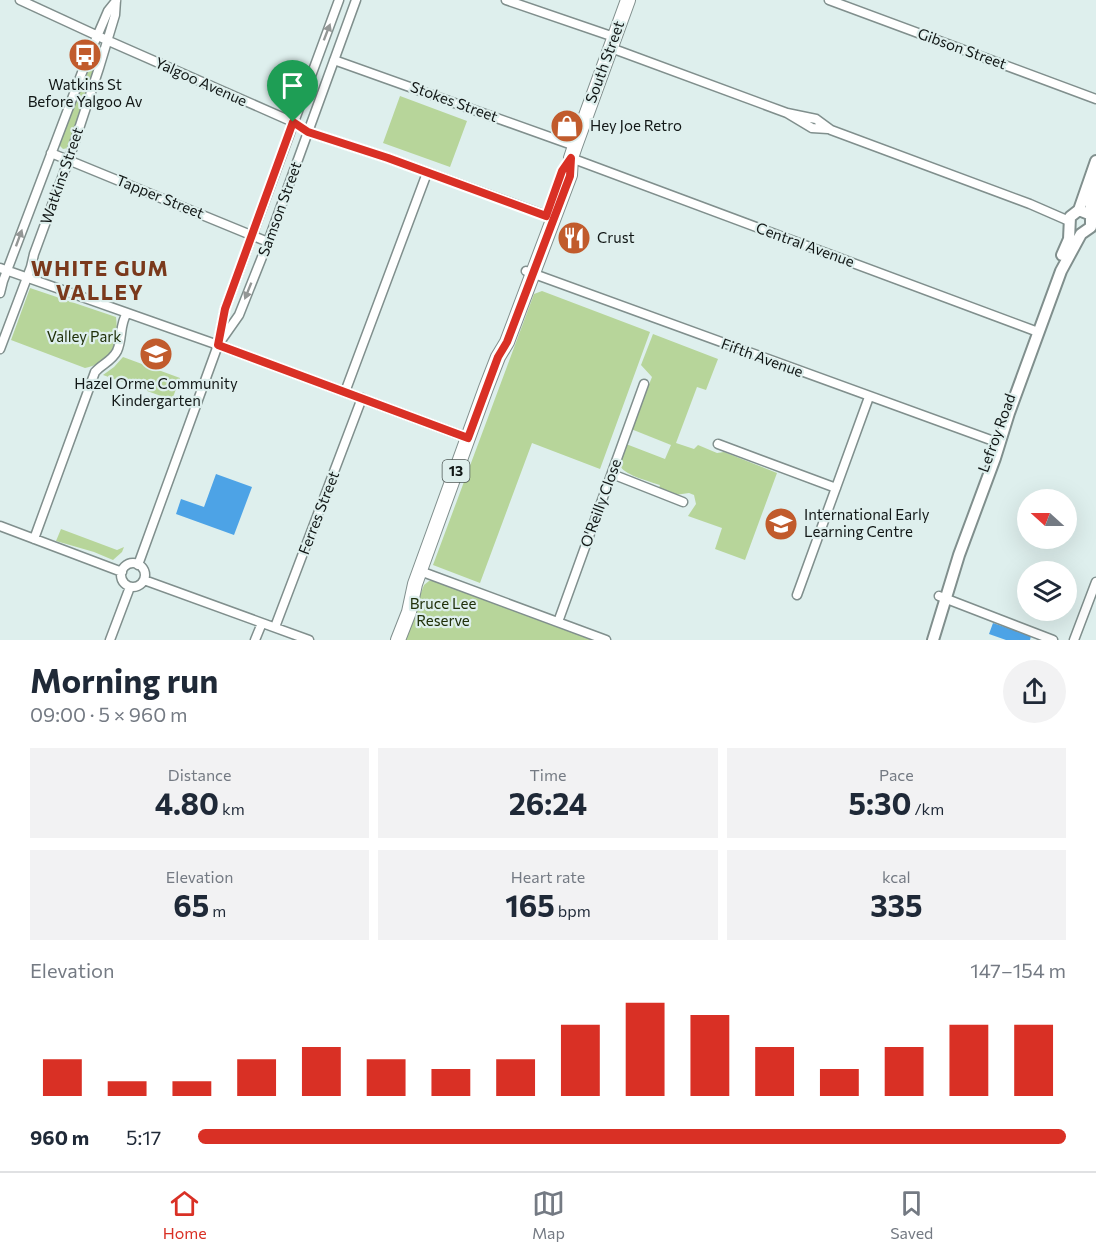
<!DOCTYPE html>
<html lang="en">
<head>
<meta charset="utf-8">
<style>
	body { margin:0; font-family:Commissioner,sans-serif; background:#f2f2f3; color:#1f2937; height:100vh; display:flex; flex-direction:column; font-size:22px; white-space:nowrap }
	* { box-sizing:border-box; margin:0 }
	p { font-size:20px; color:#747a83 }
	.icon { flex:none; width:33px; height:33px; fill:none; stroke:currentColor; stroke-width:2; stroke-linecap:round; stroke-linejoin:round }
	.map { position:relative; height:640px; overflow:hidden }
	.drawer { display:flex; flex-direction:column; background:#fff; flex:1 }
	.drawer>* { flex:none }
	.needle { width:39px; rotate:291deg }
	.tools { position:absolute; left:1017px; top:489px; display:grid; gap:12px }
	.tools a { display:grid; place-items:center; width:60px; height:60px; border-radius:50%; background:#fff; box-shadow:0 6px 24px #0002; font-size:30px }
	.pin { position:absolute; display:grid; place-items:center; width:51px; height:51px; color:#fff; margin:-62px -26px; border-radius:50% 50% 50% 0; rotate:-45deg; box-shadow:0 0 6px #0007 }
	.pin .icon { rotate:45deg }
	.round { display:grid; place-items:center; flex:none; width:63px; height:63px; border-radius:32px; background:#f2f2f3 }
	.headline { display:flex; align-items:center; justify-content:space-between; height:102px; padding:0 30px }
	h1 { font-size:33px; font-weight:700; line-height:45px }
	.figures { display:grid; grid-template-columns:repeat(3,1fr); gap:9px; height:102px; padding:6px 30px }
	.figures div { display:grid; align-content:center; border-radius:0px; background:#f2f2f3; text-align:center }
	.figures b { font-size:30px; font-weight:700 }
	.figures small { font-size:16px; font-weight:400 }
	.figures p { font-size:16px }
	.chart { height:168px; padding:12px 30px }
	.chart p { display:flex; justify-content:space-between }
	.chart svg { width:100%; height:108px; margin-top:6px; stroke:#d93025; stroke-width:6 }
	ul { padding:0 30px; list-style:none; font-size:20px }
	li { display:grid; grid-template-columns:96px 72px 1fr; align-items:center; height:45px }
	li i { height:15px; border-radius:8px; background:#d93025 }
	.tabs { display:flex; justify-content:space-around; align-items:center; height:84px; border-top:2px solid #e0e1e3; background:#fff; font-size:16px; color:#747a83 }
	.tabs a { display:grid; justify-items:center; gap:3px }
	.tabs .selected { color:#d93025 }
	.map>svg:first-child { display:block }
</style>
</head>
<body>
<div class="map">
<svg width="1096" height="640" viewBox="0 0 1096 640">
	<rect width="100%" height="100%" fill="#deefed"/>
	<!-- green -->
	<path fill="#b7d59a" d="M97 48 101 51 68 148 63 149 59 145 76 96Z
		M400 96 467 121 450 167 383 143Z
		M30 288 116 317C119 342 112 362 85 368L11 340Z
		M542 291 650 332 600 469 532 443 480 583 433 565 534 294Z
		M653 334 718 359 706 390 697 387 676 443 694 449 698 445 717 453 724 452 777 473 745 560 715 549 722 528 688 516 696 504 694 495 689 493 675 495 658 490 660 485C651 482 625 475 621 467 618 460 624 450 626 444L665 459 671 445 631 429 652 377 641 365Z
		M123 357 180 378 172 400 103 375 114 367Z
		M61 529 117 550 124 547 122 552 113 560 94 552 56 541Z
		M429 581H437L595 640H403L424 585Z"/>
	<!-- water -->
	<path fill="#4da3e6" d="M216 474 252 487 234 535 176 514 181 499 204 507Z
		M993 623 1031 636 1030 640H1006L989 634Z"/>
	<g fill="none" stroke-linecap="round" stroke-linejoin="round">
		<defs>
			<path id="minor" d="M20 0 111 42 293 122 308 132 388 158 553 218
				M506 0 614 37
				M829 0 1096 99
				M611 48 787 113 812 128 828 129
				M334 60 575 146
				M787 113 816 119 831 130 1030 204 1069 221
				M51 153 268 242
				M571 158 1038 332
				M0 268 218 345 468 438
				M526 271 999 443
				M0 293 3 281 86 62 108 11 116 1
				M220 342 239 315 268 242 356 0
				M0 349 31 267 34 254 69 159 99 68 115 15 116 0
				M345 392 427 173
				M718 444 836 488
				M612 474 683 502
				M0 526 122 572
				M34 539 95 372C102 364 112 361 117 351 123 338 119 325 127 313
				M121 575a12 12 0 1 1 24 0a12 12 0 1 1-24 0Z
				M138 565 218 345 225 309 339 0
				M420 571 606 640
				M144 580 309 640
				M797 595 869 397
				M939 596 1053 640
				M558 622 644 384
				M275 627 362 398
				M110 640 130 587
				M255 640 262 623
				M1074 640 1096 582"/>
			<path id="tertiary" d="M1079 210 1096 161
				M1062 255 1069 239 1070 217 1079 210 1089 214
				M933 640 959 555 995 458 1009 413 1061 271 1081 234 1091 227V196L1096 176"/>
			<path id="primary" d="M398 640 409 612 415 584 486 388 498 357 507 342 570 175 571 158 575 146 628 0"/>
		</defs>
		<!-- minor casing -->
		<use href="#minor" stroke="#808f8d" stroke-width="11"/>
		<!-- tertiary casing -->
		<use href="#tertiary" stroke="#808f8d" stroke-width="14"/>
		<!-- primary casing -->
		<use href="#primary" stroke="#808f8d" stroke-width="16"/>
		<!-- minor -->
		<use href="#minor" stroke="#fff" stroke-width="8"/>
		<!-- tertiary -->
		<use href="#tertiary" stroke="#fff" stroke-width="10"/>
		<!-- primary -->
		<use href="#primary" stroke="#fff" stroke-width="14"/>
	</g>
	<!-- one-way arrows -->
	<defs><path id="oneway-solid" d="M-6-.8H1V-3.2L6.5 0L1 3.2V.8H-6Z" transform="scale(1.5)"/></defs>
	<g fill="#949796">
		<use href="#oneway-solid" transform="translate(327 32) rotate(-69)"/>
		<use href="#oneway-solid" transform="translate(19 238) rotate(-70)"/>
		<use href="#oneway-solid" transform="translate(248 291) rotate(112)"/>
	</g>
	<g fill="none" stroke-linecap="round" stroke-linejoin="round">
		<defs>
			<path id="route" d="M293 122 308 132 388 158 546 216 562 171 571 158 570 176 507 342 498 357 468 438 218 345 225 309Z"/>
		</defs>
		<!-- route casing -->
		<use href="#route" stroke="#fff" stroke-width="12"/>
		<!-- route -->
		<use href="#route" stroke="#d93025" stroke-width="8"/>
	</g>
	<!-- icons -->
	<defs>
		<symbol id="bus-disc" viewBox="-11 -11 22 22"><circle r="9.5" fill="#c15b2c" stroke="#deefed"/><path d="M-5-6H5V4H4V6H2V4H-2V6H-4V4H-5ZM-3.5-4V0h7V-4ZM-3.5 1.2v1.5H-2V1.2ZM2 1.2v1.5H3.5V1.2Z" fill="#fff"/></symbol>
		<symbol id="shop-disc" viewBox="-11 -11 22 22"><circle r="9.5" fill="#c15b2c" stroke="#deefed"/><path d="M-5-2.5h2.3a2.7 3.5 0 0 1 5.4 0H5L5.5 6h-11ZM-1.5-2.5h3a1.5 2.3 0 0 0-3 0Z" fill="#fff"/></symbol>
		<symbol id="restaurant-disc" viewBox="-11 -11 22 22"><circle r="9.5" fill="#c15b2c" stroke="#deefed"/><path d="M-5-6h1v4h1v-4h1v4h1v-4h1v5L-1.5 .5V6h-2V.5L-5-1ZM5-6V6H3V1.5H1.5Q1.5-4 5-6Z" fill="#fff"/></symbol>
		<symbol id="school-disc" viewBox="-11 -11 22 22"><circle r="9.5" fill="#c15b2c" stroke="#deefed"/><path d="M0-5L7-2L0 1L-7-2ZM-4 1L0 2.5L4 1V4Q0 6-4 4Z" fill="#fff"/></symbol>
	</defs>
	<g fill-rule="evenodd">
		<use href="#bus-disc" x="66" y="36" width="38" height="38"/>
		<use href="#shop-disc" x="548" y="107" width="38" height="38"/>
		<use href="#restaurant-disc" x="555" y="219" width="38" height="38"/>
		<use href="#school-disc" x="137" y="335" width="38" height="38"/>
		<use href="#school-disc" x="762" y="505" width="38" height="38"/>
	</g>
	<g text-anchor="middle" stroke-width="4.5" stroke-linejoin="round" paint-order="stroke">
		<!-- shield labels -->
		<rect fill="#deefed" stroke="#4e5856" stroke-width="1.5" x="442.5" y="460" width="27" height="22" rx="4.5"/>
		<g font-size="14" font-weight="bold" fill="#111716">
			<text x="456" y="476">13</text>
		</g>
		<!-- street labels -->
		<g font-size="15" fill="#111716" stroke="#deefed">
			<text transform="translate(962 49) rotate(20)" y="5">Gibson Street</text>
			<text transform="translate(605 62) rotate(-70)" y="5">South Street</text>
			<text transform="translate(201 82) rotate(24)" y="5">Yalgoo Avenue</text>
			<text transform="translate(454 102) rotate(20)" y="5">Stokes Street</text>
			<text transform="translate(62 176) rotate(-71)" y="5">Watkins Street</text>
			<text transform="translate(160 197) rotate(22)" y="5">Tapper Street</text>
			<text transform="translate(280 209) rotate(-70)" y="5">Samson Street</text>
			<text transform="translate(805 245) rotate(20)" y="5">Central Avenue</text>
			<text transform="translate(762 358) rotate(20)" y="5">Fifth Avenue</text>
			<text transform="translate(997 433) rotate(-70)" y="5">Lefroy Road</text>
			<text transform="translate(601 503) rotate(-70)" y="5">O'Reilly Close</text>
			<text transform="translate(319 513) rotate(-69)" y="5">Ferres Street</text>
		</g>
		<!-- poi labels -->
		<g font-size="15" fill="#111716" stroke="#deefed" text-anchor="start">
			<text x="85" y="90" text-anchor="middle">Watkins St<tspan x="85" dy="17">Before Yalgoo Av</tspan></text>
			<text x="590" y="131">Hey Joe Retro</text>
			<text x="597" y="243">Crust</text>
			<text x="156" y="389" text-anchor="middle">Hazel Orme Community<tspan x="156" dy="17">Kindergarten</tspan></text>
			<text x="804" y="520">International Early<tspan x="804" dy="17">Learning Centre</tspan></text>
		</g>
		<!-- park labels -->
		<g font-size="15" fill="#20300a" stroke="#deefed">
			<text x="84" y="342">Valley Park</text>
			<text x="443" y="609">Bruce Lee<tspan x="443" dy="17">Reserve</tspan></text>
		</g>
		<!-- district labels -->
		<g font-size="21" font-weight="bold" letter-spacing="1.5" fill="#7a391c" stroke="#deefed">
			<text x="100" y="276">WHITE GUM<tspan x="100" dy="24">VALLEY</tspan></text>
		</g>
	</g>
</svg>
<div class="tools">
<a><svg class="needle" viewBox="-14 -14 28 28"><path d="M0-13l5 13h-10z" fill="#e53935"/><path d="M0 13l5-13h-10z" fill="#747a83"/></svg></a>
<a><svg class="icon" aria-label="layers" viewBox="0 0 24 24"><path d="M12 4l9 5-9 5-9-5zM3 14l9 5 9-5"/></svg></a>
</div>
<div class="pin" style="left:293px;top:122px;background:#1e9e55"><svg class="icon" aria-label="arrive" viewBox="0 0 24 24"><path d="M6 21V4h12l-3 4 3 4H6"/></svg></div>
</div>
<section class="drawer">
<div class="headline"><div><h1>Morning run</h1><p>09:00 · 5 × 960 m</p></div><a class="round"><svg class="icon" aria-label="share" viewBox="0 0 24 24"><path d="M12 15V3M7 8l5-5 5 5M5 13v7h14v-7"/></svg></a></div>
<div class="figures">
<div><p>Distance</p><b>4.80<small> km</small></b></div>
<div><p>Time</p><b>26:24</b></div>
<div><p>Pace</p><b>5:30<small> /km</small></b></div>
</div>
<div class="figures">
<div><p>Elevation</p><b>65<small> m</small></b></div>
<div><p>Heart rate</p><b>165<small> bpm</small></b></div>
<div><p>kcal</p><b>335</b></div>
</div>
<div class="chart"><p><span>Elevation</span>147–154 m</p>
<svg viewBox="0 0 160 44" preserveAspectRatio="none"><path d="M5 44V29M15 44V38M25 44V38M35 44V29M45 44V24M55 44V29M65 44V33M75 44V29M85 44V15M95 44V6M105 44V11M115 44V24M125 44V33M135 44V24M145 44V15M155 44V15"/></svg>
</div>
<ul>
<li><b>960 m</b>5:17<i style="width:100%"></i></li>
</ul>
</section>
<nav class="tabs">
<a class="selected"><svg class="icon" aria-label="home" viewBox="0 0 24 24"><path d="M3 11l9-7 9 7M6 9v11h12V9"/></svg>Home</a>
<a><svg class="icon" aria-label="map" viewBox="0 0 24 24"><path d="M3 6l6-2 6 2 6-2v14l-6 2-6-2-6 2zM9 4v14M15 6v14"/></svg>Map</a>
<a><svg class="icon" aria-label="saved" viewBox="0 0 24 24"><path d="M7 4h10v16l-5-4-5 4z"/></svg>Saved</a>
</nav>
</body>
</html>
